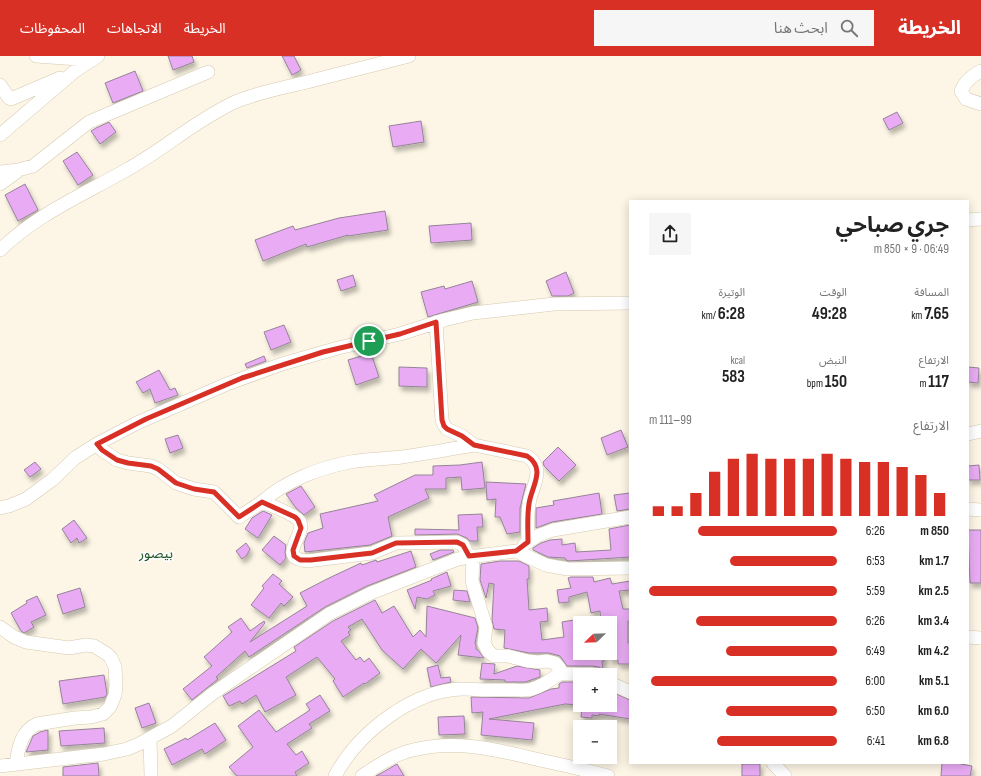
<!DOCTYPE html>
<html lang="ar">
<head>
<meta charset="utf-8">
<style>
	body { margin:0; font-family:"Sofia Sans Condensed","Noto Sans Arabic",sans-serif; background:#f6f6f6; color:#222; direction:rtl; height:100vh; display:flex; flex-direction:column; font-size:15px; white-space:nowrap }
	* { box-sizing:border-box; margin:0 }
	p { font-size:13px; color:#767676 }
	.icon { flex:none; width:22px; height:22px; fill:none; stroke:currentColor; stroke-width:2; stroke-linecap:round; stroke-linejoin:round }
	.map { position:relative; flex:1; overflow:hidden; direction:ltr }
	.details { position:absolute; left:629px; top:144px; width:340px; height:564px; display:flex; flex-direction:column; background:#fff; border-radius:0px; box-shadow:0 2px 10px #0003; direction:rtl }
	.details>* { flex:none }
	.needle { width:26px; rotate:247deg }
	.controls { position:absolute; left:573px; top:560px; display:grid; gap:8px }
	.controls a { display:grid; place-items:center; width:44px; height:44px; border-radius:0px; background:#fff; box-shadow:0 2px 10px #0003; font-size:20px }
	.pin { position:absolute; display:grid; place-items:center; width:34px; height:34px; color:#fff; margin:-17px; border:2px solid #fff; border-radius:50%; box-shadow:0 1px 4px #0007 }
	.round { display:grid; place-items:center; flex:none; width:42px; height:42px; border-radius:0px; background:#f6f6f6 }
	.head { display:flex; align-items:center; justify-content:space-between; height:68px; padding:0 20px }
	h1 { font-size:22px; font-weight:700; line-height:30px }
	.stats { display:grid; grid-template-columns:repeat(3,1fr); gap:6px; height:68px; padding:4px 20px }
	.stats div { display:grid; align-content:center }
	.stats b { font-size:17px; font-weight:700 }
	.stats small { font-size:11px; font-weight:400 }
	.stats p { font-size:11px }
	.chart { height:112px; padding:8px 20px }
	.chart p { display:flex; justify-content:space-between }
	.chart svg { width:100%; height:72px; margin-top:4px; stroke:#d93025; stroke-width:6 }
	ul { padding:0 20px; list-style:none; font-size:13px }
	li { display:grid; grid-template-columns:64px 48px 1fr; align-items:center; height:30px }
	li i { height:10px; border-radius:5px; background:#d93025 }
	header { display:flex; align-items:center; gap:24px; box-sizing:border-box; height:56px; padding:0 20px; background:#d93025; color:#fff }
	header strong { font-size:19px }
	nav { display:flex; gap:22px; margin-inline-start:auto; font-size:14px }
	.search { width:280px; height:36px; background:#f6f6f6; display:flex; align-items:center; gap:10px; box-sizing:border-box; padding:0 14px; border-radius:0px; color:#767676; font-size:15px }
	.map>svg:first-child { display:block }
</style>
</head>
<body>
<header>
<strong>الخريطة</strong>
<div class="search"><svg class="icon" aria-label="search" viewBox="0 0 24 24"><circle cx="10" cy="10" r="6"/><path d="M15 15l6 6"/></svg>ابحث هنا</div>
<nav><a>الخريطة</a><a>الاتجاهات</a><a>المحفوظات</a></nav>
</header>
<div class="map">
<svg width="981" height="720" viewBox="0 0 981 720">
	<defs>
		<filter id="shadow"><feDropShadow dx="2.5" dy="4.5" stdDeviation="2" flood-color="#0004"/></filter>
	</defs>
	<rect width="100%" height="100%" fill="#fdf6e6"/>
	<!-- building -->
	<path fill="#e9acf4" stroke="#958398" filter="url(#shadow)" d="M168 0H192L194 6 173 14Z
		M282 0H294L301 14 292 19Z
		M135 15 143 35 113 47 105 27Z
		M897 56 903 67 889 74 883 63Z
		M421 65 424 86 393 91 389 70Z
		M109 66 116 76 100 88 91 75 96 72Z
		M77 96 93 119 78 129 63 105Z
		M25 128 38 154 18 165 5 139Z
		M385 155 388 174 348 180V179L307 191 306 188 263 205 255 184 293 170 295 174 339 162Z
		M471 167 472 184 431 187 429 170Z
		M566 216 574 237 568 240H552L546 225Z
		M353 219 356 230 341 235 337 224Z
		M472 225 478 246 428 261 421 236 444 230 445 233Z
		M284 269 291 286 271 294 264 276Z
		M371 297 379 321 356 329 348 304Z
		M264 300 266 305 247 312 245 308Z
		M399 311 427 312V331L399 330Z
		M968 311 979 312 978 327 968 326Z
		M159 314 170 334 175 332 178 339 155 347 150 333 143 337 136 326Z
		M621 374 628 391 607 399 601 382Z
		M178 379 183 392 170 397 165 383Z
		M558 391 576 409 559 425 544 410 543 406Z
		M35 406 41 413 30 421 24 414Z
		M482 406 485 432 462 434 461 421 446 422V433H425L429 442 388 461 392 480 370 489 305 496 304 487 308 477 323 472 320 458 378 445 374 439 415 419H433V410L460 409Z
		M979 409 980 424H968V410Z
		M486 426 526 428 520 452V476L507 478 500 461H495L496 443 487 444Z
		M301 430 315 451 304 459 296 452 286 438Z
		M599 437 602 458 552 466 536 472V452L554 449 553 445Z
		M630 437V453L617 455 614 439Z
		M263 455 272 459 258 482 245 473 252 462Z
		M482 458 483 471H477L478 485H470L467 482 457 478 415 479V473L459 474 458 459Z
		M74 464 87 482 79 487 77 482 71 487 62 473Z
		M630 469V501L569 505 566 504 565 502 548 501 533 494V492L541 487 550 484 562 483V489L575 487 576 496 611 494 609 473Z
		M968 474H981V527H970Z
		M274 480 286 489 285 496 286 502 280 509 262 494Z
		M246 487 250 493 247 499 242 503 236 495Z
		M440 494H453L454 496 433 504 430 498Z
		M411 495 416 511 367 530 325 551 249 601 245 595 216 621 218 623 192 644 183 633 212 610 204 601 232 576 228 571 241 562 250 575 264 565 265 567 250 586 307 550 300 537 329 522 361 507 362 509 376 504 377 506Z
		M500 505H519L529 510V523H527L529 554 547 552 548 565 540 566 542 584 564 581 562 566 574 564 577 583H580V597H605L604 605H602L603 614 599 611 592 610H567L560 600 549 597H529L504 592 505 574 494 573 492 564 494 528 489 527 486 542 480 524 481 508Z
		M447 516 451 530 433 535 435 539 427 543 417 541 415 553 407 534 432 524 431 523Z
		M273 518 282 525 279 528 293 541 284 550 281 547 269 562 251 549 264 532 262 530Z
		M571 521H593L594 526 610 522 612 528 630 525V534L619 535 623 553H630V565H628V587H630V608H618V604L610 603V567H601L600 555 591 557 587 536 569 541V546L559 547 557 534 571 532 568 522Z
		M80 532 85 551 63 558 57 539Z
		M454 534 467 535 470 546 453 544Z
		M37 540 46 559 31 566 34 571 24 577 21 575 11 557 27 547 26 545Z
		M375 544 382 557 394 550 413 581 420 574 426 581 427 550 475 562 478 572 475 587 476 589V593L478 594 484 602 458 599 461 579 436 607 421 593 403 613 382 594 362 563 348 571 351 574 348 576 350 579 341 585 356 604 360 601 364 606 369 602 380 617 365 628 364 627 343 641 333 625 335 623 317 601 286 621 296 639 265 656 256 639 242 648 240 645 229 650 223 640 296 595 294 591 333 565Z
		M482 607 495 608 494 618 517 610 540 614V621L525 626H505V624L480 623Z
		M438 609 441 622 450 621 451 626 431 631 427 612Z
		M104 619 107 638 105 641 63 648 59 625Z
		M562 626H578L580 649 565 648 489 663 534 667 532 684 481 679 483 656 472 657 471 641 529 642 551 633 559 632V628Z
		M612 636 630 644V663L599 658V660L592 659V662L581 661 582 649H610V638L611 639Z
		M320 639 330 655 309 668 312 672 287 688 296 699 302 695 309 707 295 716 297 720H237L229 711 253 691 238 670 259 654 276 676 310 654 306 648Z
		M149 647 156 667 142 672 135 652Z
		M464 660 465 678 439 679 438 661Z
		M215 667 226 684 205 698 202 693 172 709 164 693 186 682 187 684Z
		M104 672 105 687 61 690 59 675Z
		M48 674V694L26 696 33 680 40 676Z
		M98 707 99 720H63V711Z
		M942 707H956L972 710 970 720H941Z
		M397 708 404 720H376L385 715Z
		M742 708H760V720H742Z"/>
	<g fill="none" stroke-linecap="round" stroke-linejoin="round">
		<defs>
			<path id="minor" d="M36 0 93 4
				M981 15C972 20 965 25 961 35L966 43 981 48
				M0 29 9 42 11 43 60 22
				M0 79 75 15 98 0
				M0 116 18 114 33 110 89 66 208 16
				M0 128 18 115
				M968 164 981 163
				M0 194C37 158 83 139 128 113 164 93 195 65 233 47 252 38 281 32 303 27 338 18 373 9 409 0
				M436 266 442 364 444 369 447 373 462 380 474 389 527 400C547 413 531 431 529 448 527 460 528 474 528 486
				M968 378 981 375
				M97 388 102 394 117 404 128 407 151 410 158 413 176 427 194 433 214 436 239 461 262 446C270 449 296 459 300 466 306 479 276 502 307 505L372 497 396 487 457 486 463 489 469 501
				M262 446C285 425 319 412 350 406 367 403 384 403 402 401 426 398 450 393 474 389
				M0 452 9 450 26 443 52 424 75 402 97 388 137 367 227 328 282 308 338 292 400 278 444 264 473 257 554 248 630 247
				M968 453 981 454
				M524 489 537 480 553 474 630 461
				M473 500 472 525 486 571 484 587 488 595 494 600H508L528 605 538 606 547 605 555 607 560 613 559 618H591L597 619
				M0 571 14 581 26 586 69 592 86 589 94 590 107 598 111 602 115 611 116 629 115 639 110 651 103 658 91 661 75 662 37 668C21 675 18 693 16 708
				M968 581 981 582
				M610 627 630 636
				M150 683 151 720
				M773 707 785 720
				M0 710 104 698 127 693 139 688 172 670 212 638 329 558 371 537 458 503 469 501 516 495 546 509 568 513 630 512
				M335 720C358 677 412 634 463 633 471 633 479 634 487 634 496 634 505 634 514 634 520 634 527 635 532 633 542 630 551 624 559 618
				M362 720C378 709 395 698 413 694 456 683 498 694 540 704 563 709 586 714 608 720"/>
		</defs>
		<!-- minor casing -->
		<use href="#minor" stroke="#d5c9af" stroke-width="14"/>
		<!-- minor -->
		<use href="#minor" stroke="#fff" stroke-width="13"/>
	</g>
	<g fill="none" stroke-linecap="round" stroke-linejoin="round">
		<defs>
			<path id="route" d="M436 266 442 364 444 370 447 373 462 380 474 389 527 400C547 413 531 431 529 448 527 460 528 474 528 486L516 495 469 500 463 489 457 486 396 487 372 497 311 504H300L294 500 293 494 301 472 298 464 295 461 262 446 239 461 214 436 194 433 176 427 158 413 151 410 128 407 117 404 102 394 97 388 146 363 242 322 323 296 400 278Z"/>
		</defs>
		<!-- route casing -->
		<use href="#route" stroke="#fff" stroke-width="8"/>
		<!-- route -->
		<use href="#route" stroke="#d93025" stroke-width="5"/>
	</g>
	<g text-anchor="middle" stroke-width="3" stroke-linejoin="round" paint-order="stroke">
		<!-- quarter labels -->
		<g font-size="14" fill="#1e5624" stroke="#fff">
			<text x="156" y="502">بيصور</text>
		</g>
	</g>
</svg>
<div class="controls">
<a><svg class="needle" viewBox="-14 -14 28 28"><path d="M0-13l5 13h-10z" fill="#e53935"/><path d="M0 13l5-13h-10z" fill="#767676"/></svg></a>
<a>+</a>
<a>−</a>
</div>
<div class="pin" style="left:369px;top:285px;background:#1e9e55"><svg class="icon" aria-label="arrive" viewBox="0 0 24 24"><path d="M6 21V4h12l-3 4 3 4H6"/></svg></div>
<section class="details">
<div class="head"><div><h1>جري صباحي</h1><p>06:49 · 9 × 850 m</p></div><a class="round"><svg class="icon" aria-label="share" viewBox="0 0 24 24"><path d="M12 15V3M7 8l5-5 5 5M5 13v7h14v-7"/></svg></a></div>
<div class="stats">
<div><p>المسافة</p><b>7.65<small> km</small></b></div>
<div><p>الوقت</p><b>49:28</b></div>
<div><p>الوتيرة</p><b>6:28<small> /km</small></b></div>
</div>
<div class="stats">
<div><p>الارتفاع</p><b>117<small> m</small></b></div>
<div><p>النبض</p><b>150<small> bpm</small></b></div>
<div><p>kcal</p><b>583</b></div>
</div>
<div class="chart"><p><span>الارتفاع</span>99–111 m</p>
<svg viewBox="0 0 160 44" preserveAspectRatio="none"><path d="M5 44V38M15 44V38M25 44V30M35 44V17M45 44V9M55 44V6M65 44V9M75 44V9M85 44V9M95 44V6M105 44V9M115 44V11M125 44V11M135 44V14M145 44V19M155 44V30"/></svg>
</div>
<ul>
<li><b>850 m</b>6:26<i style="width:74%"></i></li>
<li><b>1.7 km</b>6:53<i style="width:57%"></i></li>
<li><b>2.5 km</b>5:59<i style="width:100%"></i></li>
<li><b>3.4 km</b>6:26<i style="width:75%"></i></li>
<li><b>4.2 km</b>6:49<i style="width:59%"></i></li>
<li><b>5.1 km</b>6:00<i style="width:99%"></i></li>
<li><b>6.0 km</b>6:50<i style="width:59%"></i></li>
<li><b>6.8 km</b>6:41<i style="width:64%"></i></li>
</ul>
</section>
</div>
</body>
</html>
